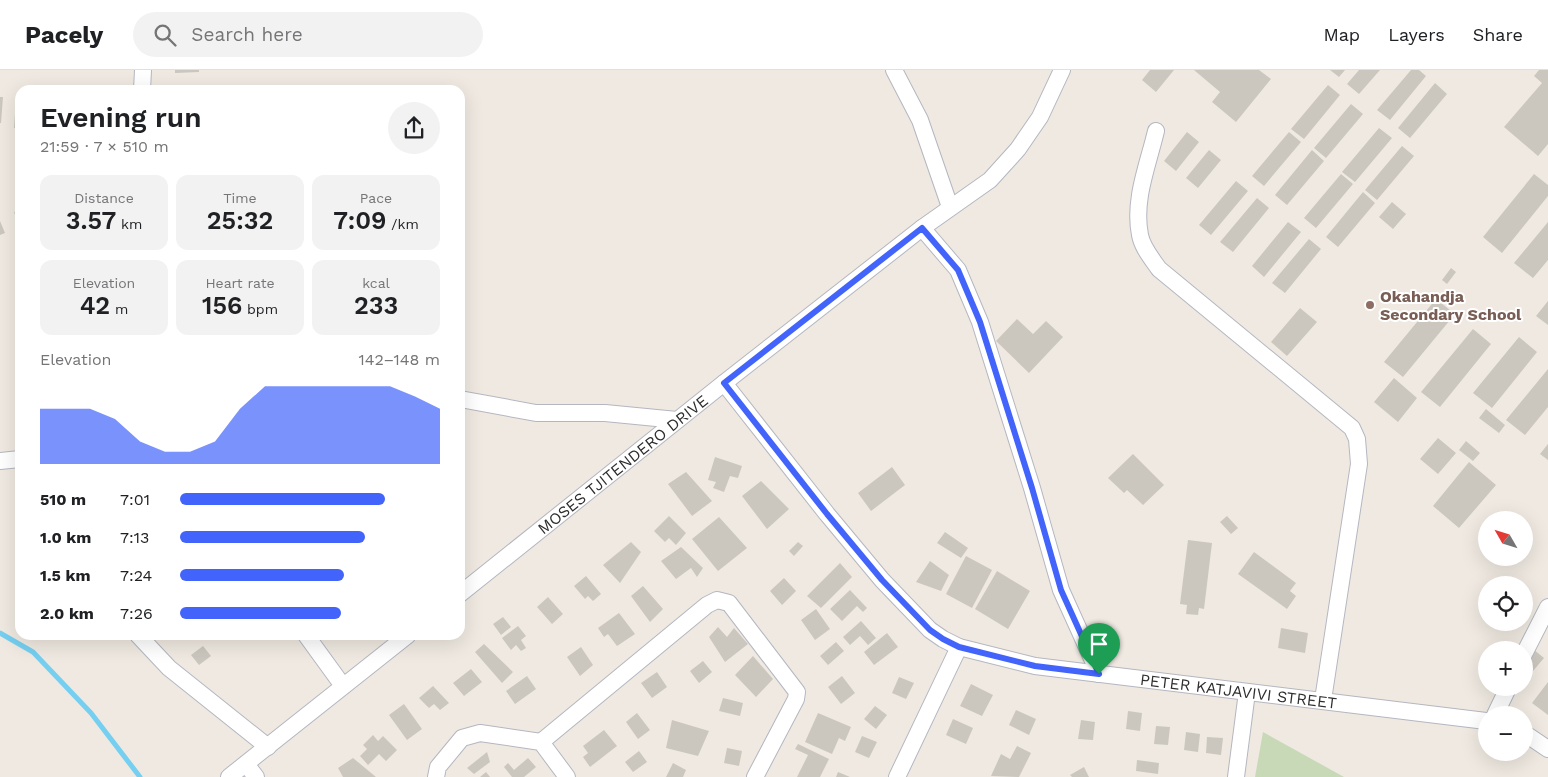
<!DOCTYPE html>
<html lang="en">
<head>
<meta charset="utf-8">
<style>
	body { margin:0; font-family:"Work Sans",sans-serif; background:#f2f2f2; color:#202124; height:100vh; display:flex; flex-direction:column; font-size:19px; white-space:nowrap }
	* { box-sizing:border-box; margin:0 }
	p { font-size:16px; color:#757577 }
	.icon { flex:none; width:28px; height:28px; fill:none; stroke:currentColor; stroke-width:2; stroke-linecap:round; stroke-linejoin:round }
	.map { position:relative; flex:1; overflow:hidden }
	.side { position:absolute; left:15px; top:15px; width:450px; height:555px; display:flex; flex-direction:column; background:#fff; border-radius:15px; box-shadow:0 5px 20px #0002 }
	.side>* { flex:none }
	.needle { width:32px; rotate:309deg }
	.controls { position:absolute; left:1478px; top:441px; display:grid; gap:10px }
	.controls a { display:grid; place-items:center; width:55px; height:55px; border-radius:50%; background:#fff; box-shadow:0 5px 20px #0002; font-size:25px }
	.pin { position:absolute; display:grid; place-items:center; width:42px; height:42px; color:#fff; margin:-51px -21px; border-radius:50% 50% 50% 0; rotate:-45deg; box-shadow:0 0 5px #0007 }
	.pin .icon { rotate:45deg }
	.round { display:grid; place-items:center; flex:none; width:52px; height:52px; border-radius:26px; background:#f2f2f2 }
	.summary { display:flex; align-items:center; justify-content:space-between; height:85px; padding:0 25px }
	h1 { font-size:28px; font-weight:600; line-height:38px }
	.metrics { display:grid; grid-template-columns:repeat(3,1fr); gap:8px; height:85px; padding:5px 25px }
	.metrics div { display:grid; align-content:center; border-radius:12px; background:#f2f2f2; text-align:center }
	.metrics b { font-size:25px; font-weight:600 }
	.metrics small { font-size:14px; font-weight:400 }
	.metrics p { font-size:14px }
	.chart { height:140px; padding:10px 25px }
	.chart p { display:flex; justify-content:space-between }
	.chart svg { width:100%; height:90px; margin-top:5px; fill:#4264fb; opacity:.7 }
	ul { padding:0 25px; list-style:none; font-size:16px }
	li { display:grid; grid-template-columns:80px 60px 1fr; align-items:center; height:38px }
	li i { height:12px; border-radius:6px; background:#4264fb }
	header { display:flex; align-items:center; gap:30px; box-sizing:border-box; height:70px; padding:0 25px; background:#fff; border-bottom:1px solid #e0e0e0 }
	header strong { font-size:24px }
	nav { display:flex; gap:28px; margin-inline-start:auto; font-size:18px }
	.search { width:350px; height:45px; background:#f2f2f2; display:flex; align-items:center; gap:12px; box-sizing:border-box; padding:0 18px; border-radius:28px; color:#757577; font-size:19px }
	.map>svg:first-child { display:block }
</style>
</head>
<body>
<header>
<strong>Pacely</strong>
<div class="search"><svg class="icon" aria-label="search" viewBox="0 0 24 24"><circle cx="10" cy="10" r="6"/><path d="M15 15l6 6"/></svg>Search here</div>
<nav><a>Map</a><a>Layers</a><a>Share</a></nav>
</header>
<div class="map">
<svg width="1548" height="707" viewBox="0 0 1548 707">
	<rect width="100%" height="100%" fill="#efe9e1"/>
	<!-- cemetery -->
	<path fill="#c8d9b8" d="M1263 662 1344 707H1255Z"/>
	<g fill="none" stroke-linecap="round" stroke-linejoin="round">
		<!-- stream -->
		<path stroke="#75cff0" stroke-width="5" d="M0 563 33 582 91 643 140 707"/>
	</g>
	<!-- building -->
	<path fill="#cbc7bf" d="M175 0H199V2L175 3Z
		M1150 0H1174L1156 22 1142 10Z
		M1194 0H1259L1271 9 1236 52 1212 32 1220 22Z
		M1330 0H1345L1339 7Z
		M1359 0H1380L1359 24 1347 14Z
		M1411 0H1419L1426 6 1390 50 1377 40Z
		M1539 0H1548V74L1538 86 1504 57 1542 13 1534 6Z
		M1435 13 1447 24 1410 68 1398 58Z
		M1328 15 1340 25 1304 69 1291 59Z
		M0 27H3L1 53H0Z
		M16 30H20V58H14Z
		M1351 34 1363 44 1326 88 1314 78Z
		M1379 58 1392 68 1355 112 1342 102Z
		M1187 62 1199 72 1176 101 1164 91Z
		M1289 62 1301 72 1264 116 1252 106Z
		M1402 76 1414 86 1377 130 1365 120Z
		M1209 80 1221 90 1198 118 1186 108Z
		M1312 80 1324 91 1287 135 1275 125Z
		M1341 104 1353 114 1316 158 1304 148Z
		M1534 104 1548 115V126L1502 183 1483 167Z
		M1236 111 1248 121 1211 165 1199 155Z
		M1363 122 1375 133 1338 177 1326 167Z
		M1257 128 1269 138 1233 182 1220 172Z
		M1392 132 1406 144 1393 159 1379 147Z
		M20 140V157L14 142Z
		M0 151 5 163 0 165Z
		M1288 152 1301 162 1264 207 1252 196Z
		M1548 152V190L1533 208 1514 193Z
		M1309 169 1321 179 1285 223 1272 213Z
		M1451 198 1456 202 1447 214 1442 210Z
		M1436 229 1455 244 1403 307 1384 292Z
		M1548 231V255L1536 246Z
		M1300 238 1317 252 1287 286 1271 272Z
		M1017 249 1033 264 1046 251 1063 267 1029 303 996 271Z
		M1473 259 1491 274 1440 337 1421 322Z
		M1519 267 1537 282 1492 338 1473 323Z
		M1548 299V337L1525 365 1506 350Z
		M1394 308 1417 328 1398 352 1374 332Z
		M1486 339 1505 355 1499 363 1479 348Z
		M1438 368 1456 383 1438 404 1420 389Z
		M1466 371 1480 383 1473 391 1459 380Z
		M1548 374V390L1540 384Z
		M1133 384 1164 415 1143 435 1127 420 1124 423 1108 408Z
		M715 387 742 396 738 408 730 406 724 422 713 418 716 412 708 410Z
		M1469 392 1496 415 1459 458 1433 436Z
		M892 397 905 415 871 441 858 423Z
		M686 402 712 431 692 446 668 414Z
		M761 411 789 439 767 459 742 426Z
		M669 446 686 463 676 475 669 468 665 472 654 461Z
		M1227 446 1238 458 1231 464 1220 452Z
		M719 447 747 478 718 501 692 469Z
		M945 462 968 478 961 488 937 473Z
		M1188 470 1212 473 1204 539 1199 538 1198 545 1186 544 1187 535 1180 534Z
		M631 472 641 482 620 513 603 495Z
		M798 472 803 476 794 486 789 481Z
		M681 477 703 498 697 507 691 498 676 509 661 491Z
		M1254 482 1296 513 1290 521 1296 526 1287 539 1238 504Z
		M966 486 992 500 972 538 946 524Z
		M930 491 949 505 941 521 916 512Z
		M840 493 852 507 821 538 807 526Z
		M997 501 1030 521 1008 559 975 539Z
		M586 506 601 524 593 531 588 526 585 529 574 516Z
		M784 508 796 521 782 535 770 521Z
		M643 516 663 539 650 552 631 526Z
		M850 520 867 538 863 542 857 536 842 551 830 539Z
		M548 527 563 544 552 554 537 537Z
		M816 539 830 559 815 570 801 550Z
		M619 543 635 564 617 576 608 564 604 567 598 558Z
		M503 547 511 557 501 565 493 554Z
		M861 551 876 568 868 575 860 566 850 575 843 567Z
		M518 556 526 566 521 570 526 578 521 581 516 575 511 580 502 568Z
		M718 557 727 567 734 558 748 574 725 592 709 567Z
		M1281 558 1308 563 1305 583 1278 578Z
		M887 563 898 577 874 595 864 582Z
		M836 572 844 581 828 595 820 586Z
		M484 574 513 602 502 613 475 582Z
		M203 576 211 586 199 595 191 585Z
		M581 577 593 595 580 606 567 587Z
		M1533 579 1544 588 1533 601 1524 594V591Z
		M753 586 773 609 756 627 735 605Z
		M703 591 712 602 699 613 690 601Z
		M471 599 482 612 464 626 453 613Z
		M657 602 667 617 652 628 641 613Z
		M527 606 536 619 515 634 506 621Z
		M842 606 855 623 841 634 828 617Z
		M899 607 914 613 906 629 892 623Z
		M1548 612V645L1532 633Z
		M971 614 993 625 982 646 960 636Z
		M433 616 449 633 440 640 434 634 429 638 419 628Z
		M723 628 743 633 740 646 719 641Z
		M404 634 422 659 407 670 389 645Z
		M875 636 887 645 876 659 864 649Z
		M1016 640 1036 649 1029 665 1009 655Z
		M1128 641 1142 643 1140 661 1126 659Z
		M637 643 650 660 638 669 626 652Z
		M818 643 851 657 845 671 839 668 832 684 805 672Z
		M953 649 973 658 966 674 946 665Z
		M672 650 709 661 698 686 666 678Z
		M1081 650 1095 652 1093 670 1078 669Z
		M1156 656 1170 657 1168 675 1154 674Z
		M604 660 617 676 590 697 583 687 588 683 583 676Z
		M1186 662 1200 664 1198 682 1184 680Z
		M373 665 378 671 383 666 397 680 386 691 379 684 368 695 360 686 367 679 363 675Z
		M862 666 877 672 869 688 855 682Z
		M1207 667 1223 668 1221 685 1206 683Z
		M798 674 829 689 820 707H797L808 685 795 679Z
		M1017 676 1031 683 1019 707 991 706 1001 684 1010 689Z
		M727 678 742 681 739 696 724 693Z
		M639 681 647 692 633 702 625 692Z
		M487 682 490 692 474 704 467 698Z
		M353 688 376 707H343L338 698Z
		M528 688 536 697 524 707H512L504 697 508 693 514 700Z
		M1137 690 1159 693 1158 704 1136 701Z
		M673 693 686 700 683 707H666Z
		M1084 697 1089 707H1072L1070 705Z
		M486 702 490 707H480Z
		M838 702 850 707H836Z"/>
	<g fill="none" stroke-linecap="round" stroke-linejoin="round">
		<defs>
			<g id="minor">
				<path d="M894 0 920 50 950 137"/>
				<path d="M142 20 143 0"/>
				<path d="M1156 61C1148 95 1133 130 1140 165 1142 177 1152 189 1159 199L1352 358 1357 369 1359 394 1323 630"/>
				<path d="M922 158 958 200 980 252 1032 418 1061 520 1099 604"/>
				<path id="s1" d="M724 313 827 444 882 510 930 560 943 569 959 577 1035 596 1486 651"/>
				<path d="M460 329 536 343H605L677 350"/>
				<path d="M0 391 20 389"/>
				<path id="s2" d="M460 524 724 313 922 158 990 110 1018 79 1040 47 1062 0"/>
				<path d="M138 565 169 598 268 677"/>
				<path d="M306 565 343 616"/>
				<path d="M1524 584 1548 537"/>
				<path d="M1495 645 1508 618"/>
				<path d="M1524 663 1548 679"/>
				<path d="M541 672 707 535 717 530 729 533 797 622 796 629 755 707"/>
				<path d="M246 694 256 707"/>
				<path d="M229 707 408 565"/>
				<path d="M436 707 438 697 462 668 480 663 541 672 567 707"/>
				<path d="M897 707 959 577"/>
				<path d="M1236 707 1247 622"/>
			</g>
		</defs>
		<!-- minor casing -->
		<use href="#minor" stroke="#b4b7c1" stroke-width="18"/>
		<!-- minor -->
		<use href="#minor" stroke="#fff" stroke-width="16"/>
	</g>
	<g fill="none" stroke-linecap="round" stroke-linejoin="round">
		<defs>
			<path id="route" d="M922 158 958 200 980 252 1032 418 1061 520 1099 604 1035 596 959 577 943 569 930 560 882 510 827 444 724 313Z"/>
		</defs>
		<!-- route casing -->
		<use href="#route" stroke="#fff" stroke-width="10"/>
		<!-- route -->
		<use href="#route" stroke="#4264fb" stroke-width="6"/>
	</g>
	<!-- markers -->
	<circle fill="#8d6e63" stroke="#fff" stroke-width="2" cx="1370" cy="235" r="5"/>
	<g text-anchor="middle" stroke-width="4" stroke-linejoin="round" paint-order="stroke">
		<!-- education labels -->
		<g font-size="16" font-weight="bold" fill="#785e54" stroke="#fff" text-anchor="start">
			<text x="1380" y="232">Okahandja<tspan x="1380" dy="18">Secondary School</tspan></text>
		</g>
		<!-- street labels -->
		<g font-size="16" fill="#2e2e2e" stroke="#fff">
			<text dy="6" stroke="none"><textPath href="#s2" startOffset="208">MOSES TJITENDERO DRIVE</textPath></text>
			<text dy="6" stroke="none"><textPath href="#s1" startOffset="639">PETER KATJAVIVI STREET</textPath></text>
		</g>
	</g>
</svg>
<div class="controls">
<a><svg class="needle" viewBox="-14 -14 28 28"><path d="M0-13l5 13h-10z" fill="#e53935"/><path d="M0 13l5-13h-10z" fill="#757577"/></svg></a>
<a><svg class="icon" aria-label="locate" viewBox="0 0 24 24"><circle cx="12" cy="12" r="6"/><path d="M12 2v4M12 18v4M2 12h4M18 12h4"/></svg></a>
<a>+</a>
<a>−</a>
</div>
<div class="pin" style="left:1099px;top:604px;background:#1e9e55"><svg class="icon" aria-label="arrive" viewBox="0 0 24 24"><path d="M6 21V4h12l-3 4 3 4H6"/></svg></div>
<section class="side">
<div class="summary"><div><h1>Evening run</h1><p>21:59 · 7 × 510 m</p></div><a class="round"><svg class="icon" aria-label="share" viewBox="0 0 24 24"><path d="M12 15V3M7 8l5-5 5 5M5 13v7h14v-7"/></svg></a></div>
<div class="metrics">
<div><p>Distance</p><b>3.57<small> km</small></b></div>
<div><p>Time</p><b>25:32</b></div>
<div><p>Pace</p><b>7:09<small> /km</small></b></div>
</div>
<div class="metrics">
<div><p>Elevation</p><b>42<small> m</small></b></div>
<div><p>Heart rate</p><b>156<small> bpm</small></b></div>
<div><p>kcal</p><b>233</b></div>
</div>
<div class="chart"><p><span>Elevation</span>142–148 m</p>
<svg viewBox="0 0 160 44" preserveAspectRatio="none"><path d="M0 44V17L10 17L20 17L30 22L40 33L50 38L60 38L70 33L80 17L90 6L100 6L110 6L120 6L130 6L140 6L150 11L160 17V44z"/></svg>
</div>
<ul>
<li><b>510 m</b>7:01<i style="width:79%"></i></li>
<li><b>1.0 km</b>7:13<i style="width:71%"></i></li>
<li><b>1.5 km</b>7:24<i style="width:63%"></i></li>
<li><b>2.0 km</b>7:26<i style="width:62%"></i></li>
</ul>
</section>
</div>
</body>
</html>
